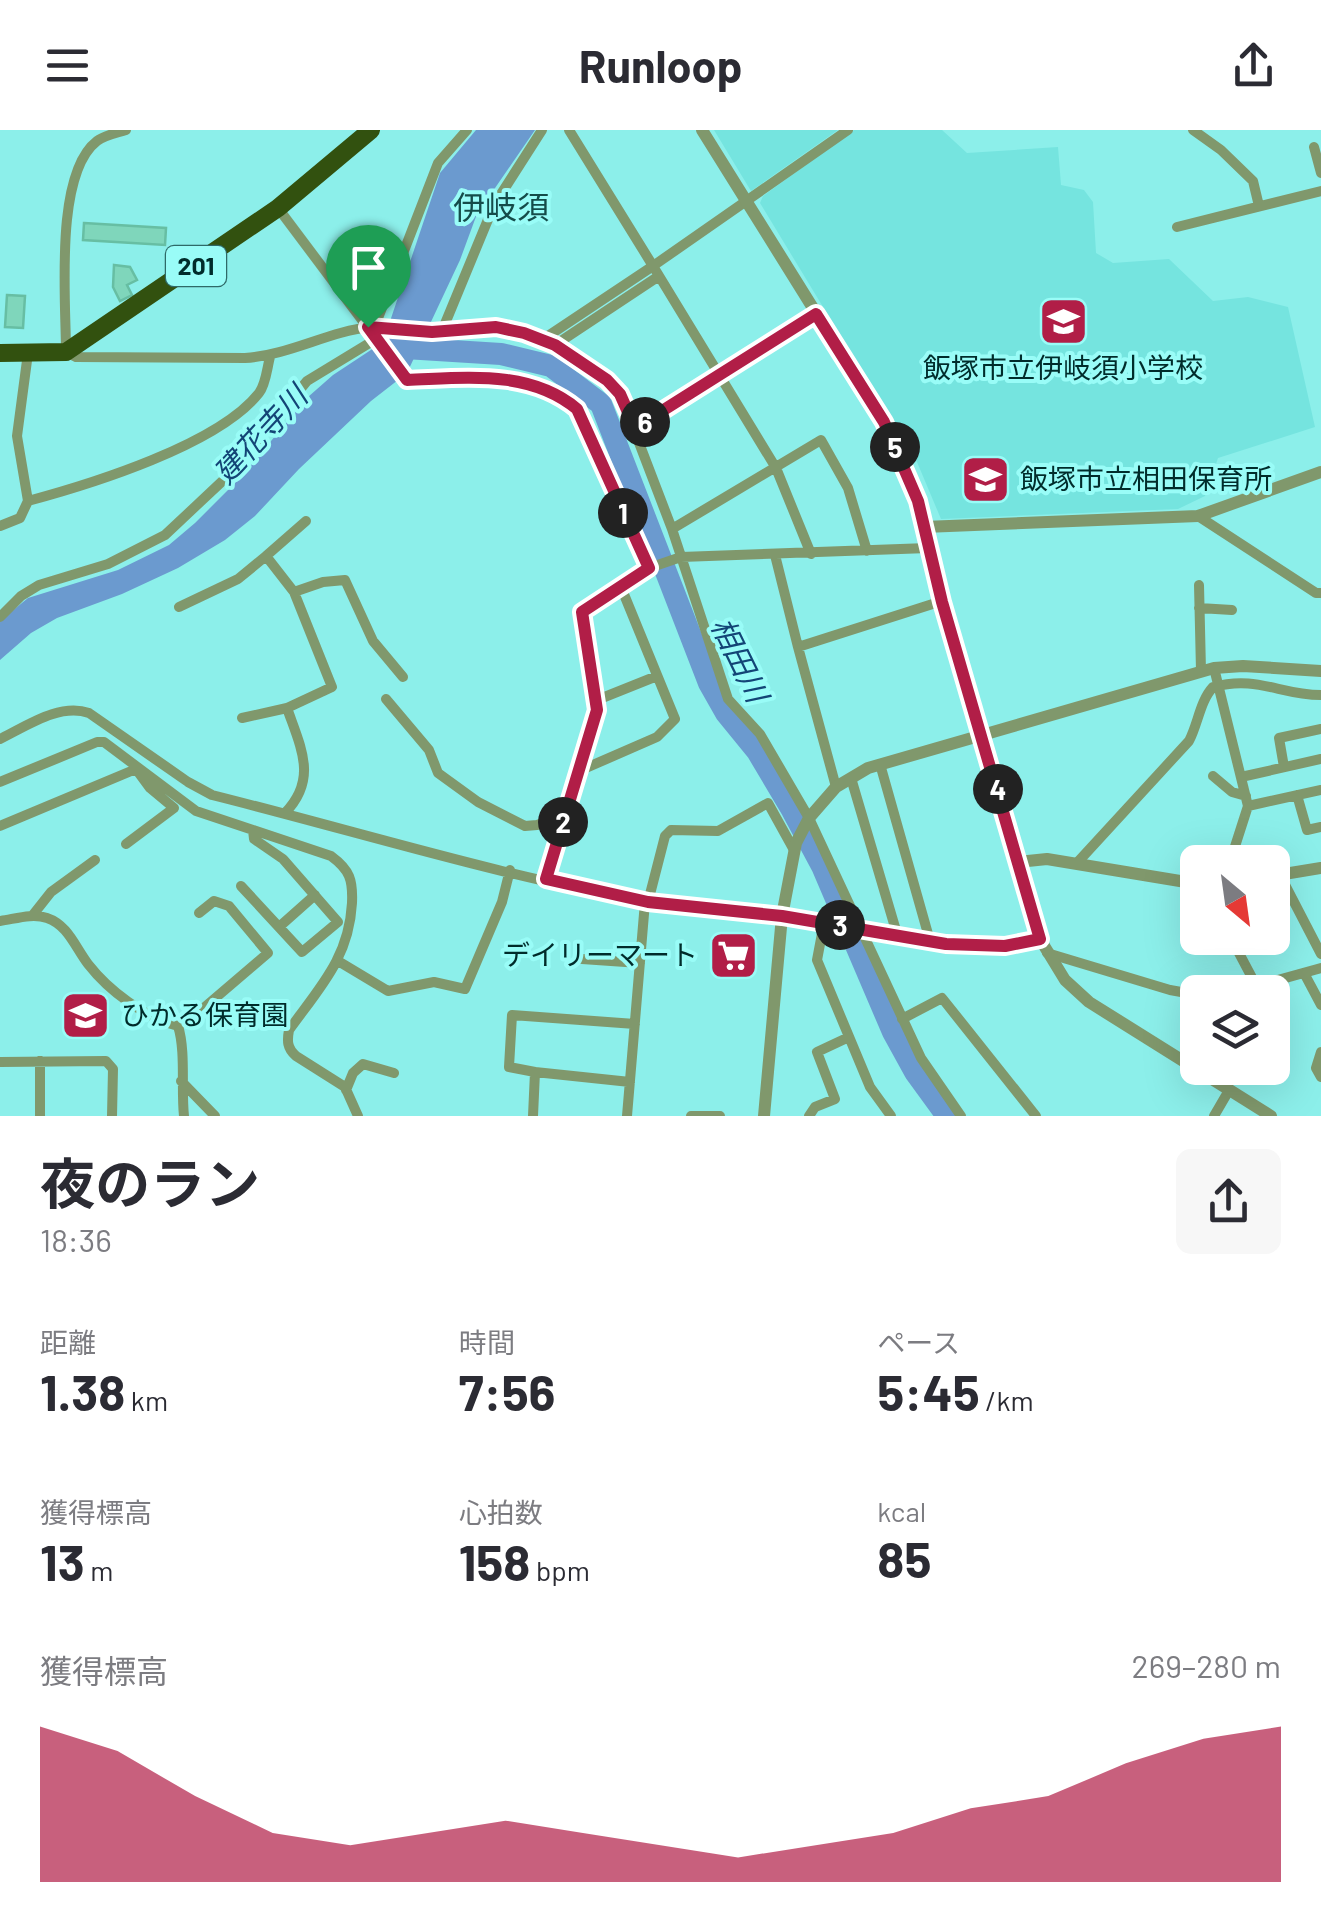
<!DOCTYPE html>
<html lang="ja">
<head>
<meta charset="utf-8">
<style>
	body { margin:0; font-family:Barlow,"Noto Sans JP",sans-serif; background:#f7f7f7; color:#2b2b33; height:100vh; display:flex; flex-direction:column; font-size:38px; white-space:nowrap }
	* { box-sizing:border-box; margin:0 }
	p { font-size:32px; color:#7c7c81 }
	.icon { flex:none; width:55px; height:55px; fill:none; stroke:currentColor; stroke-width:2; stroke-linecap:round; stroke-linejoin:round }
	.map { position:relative; height:986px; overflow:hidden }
	.drawer { display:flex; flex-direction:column; background:#fff; flex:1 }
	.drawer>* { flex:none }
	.needle { width:65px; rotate:151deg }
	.controls { position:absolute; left:1180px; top:715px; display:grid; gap:20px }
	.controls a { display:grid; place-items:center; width:110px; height:110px; border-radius:15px; background:#fff; box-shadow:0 10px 40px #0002; font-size:50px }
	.pin { position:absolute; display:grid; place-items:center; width:85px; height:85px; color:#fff; margin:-102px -42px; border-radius:50% 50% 50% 0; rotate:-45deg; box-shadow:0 0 10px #0007 }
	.pin .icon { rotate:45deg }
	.km { position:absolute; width:50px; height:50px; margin:-25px; border-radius:50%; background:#222; color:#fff; font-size:28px; line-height:50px; text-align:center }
	.round { display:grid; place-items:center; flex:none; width:105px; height:105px; border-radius:15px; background:#f7f7f7 }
	.summary { display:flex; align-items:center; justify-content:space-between; height:170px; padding:0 40px }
	h1 { font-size:55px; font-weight:700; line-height:75px }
	.metrics { display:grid; grid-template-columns:repeat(3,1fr); gap:15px; height:170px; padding:10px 40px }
	.metrics div { display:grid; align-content:center }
	.metrics b { font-size:50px; font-weight:700 }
	.metrics small { font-size:28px; font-weight:400 }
	.metrics p { font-size:28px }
	.chart { height:280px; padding:20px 40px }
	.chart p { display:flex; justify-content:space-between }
	.chart svg { width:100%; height:180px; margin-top:10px; fill:#b11e47; opacity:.7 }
	header { display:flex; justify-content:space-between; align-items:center; height:130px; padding:0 40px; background:#fff; font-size:45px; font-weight:700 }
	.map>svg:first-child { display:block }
</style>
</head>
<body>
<header><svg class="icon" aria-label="menu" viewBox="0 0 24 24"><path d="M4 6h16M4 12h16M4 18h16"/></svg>Runloop<svg class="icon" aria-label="share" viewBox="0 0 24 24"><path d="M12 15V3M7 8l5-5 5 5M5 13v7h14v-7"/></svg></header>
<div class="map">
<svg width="1321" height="986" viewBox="0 0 1321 986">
	<rect width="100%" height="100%" fill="#8cefea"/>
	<!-- built -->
	<path fill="#75e4df" d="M714 0H838L751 61Z
		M854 0H942L967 23 1058 17 1061 55 1084 60 1093 72 1096 123 1113 133 1169 129 1213 171 1248 167 1288 177 1315 297 1218 328 1205 366 1178 379 941 389 917 332 760 73 763 66Z"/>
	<!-- water -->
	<path fill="#6b9acf" d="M476 0H535L493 61 481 73 460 130 407 243 371 271 299 339 255 386 225 410 178 438 122 464 57 488 31 503 0 530V491L28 468 118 440 169 415 195 393 239 349 308 267 333 245 383 212 440 43Z"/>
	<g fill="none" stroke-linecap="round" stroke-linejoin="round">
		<!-- river -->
		<path stroke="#6b9acf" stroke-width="22" d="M405 218 501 224 551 236 601 274 709 553 726 583 757 621 792 680 822 736 893 902 915 942 947 986"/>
	</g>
	<!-- building -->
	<path fill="#7fd6bb" stroke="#67bea3" stroke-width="2.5" d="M84 93 166 98 165 115 83 110Z
		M114 135 130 137 137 150 127 155 132 165 120 171 113 157Z
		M7 165 25 166 23 198 5 197Z"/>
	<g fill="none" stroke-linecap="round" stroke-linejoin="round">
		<!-- minor -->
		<path stroke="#80986c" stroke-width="10" d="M126 0C117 3 105 5 97 11 54 44 66 171 66 222L76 227 245 228C290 225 329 201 371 197 391 195 412 201 432 202 453 202 473 196 494 197 541 200 589 230 620 263L672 399 728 569 760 604 809 688 921 928 961 986
			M1193 0 1221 20 1253 51 1259 76
			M1314 17 1321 43
			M278 78 407 250C465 248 529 239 577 279L649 438
			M1177 97 1321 61
			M375 196 438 33 467 0
			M442 201 494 75 542 0
			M542 210 653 136 569 0
			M555 215 659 146
			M635 298 816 184
			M28 371C91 354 218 315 259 263 266 254 267 238 270 227
			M1198 386 1316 463H1321
			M0 396 20 388 28 371 17 306 28 223
			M672 399 821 310 848 358 867 421
			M811 424 776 338 653 136 848 0
			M775 425 798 517
			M266 426 306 391
			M1199 455 1201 541
			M294 462 323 452 345 450 373 511 403 547
			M179 477 238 449 266 426 294 462 332 557 287 578C301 618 318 649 285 683
			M1199 478 1232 480
			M0 487 21 466 39 455 108 434 165 405 231 343 307 251 376 209
			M1214 538 1248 676 1230 732
			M386 569 429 620 438 643 478 672 525 696 537 695 566 685
			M597 570 657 546
			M242 588 287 578
			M0 609C27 596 59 573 89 583L188 652 212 665C356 701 503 747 648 772 698 781 749 781 799 789 878 801 961 826 1040 809
			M880 634 930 811
			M1284 637 1279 608 1321 599
			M579 641 657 607 675 589 621 457
			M1213 646 1232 662 1246 666
			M1241 647 1321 629
			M851 648 897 804
			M0 652 97 612H104L196 681 331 726C350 740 353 750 352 773 349 828 320 857 289 900 287 911 287 918 296 926L345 957 358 986
			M836 657 798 517 942 471
			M1297 665 1307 700 1321 697
			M1248 676 1321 660
			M0 696 136 639 150 658 174 678 126 714
			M1076 734 1189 611C1198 594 1200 571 1213 557 1257 545 1280 565 1321 565
			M1280 745 1321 824
			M546 749 597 581 581 482 649 438 681 427 928 418
			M241 756 302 822 338 792 283 729 254 709 253 700
			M648 772 665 706 671 700 718 701 768 673 794 720
			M32 786 51 762 95 730
			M0 791C15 789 32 783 47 788 68 795 75 817 88 834 109 861 144 887 178 896 186 921 181 959 184 986
			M824 793 817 830 870 957 891 986
			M279 797 315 765
			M1231 808 1257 857
			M1047 823 1170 860 1198 865
			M582 829 640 833
			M338 831 388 861 434 852 465 859 502 772 510 740
			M1304 843 1321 875
			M1235 862 1321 838
			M902 889 942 868 1036 986
			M178 896 199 882 268 823 229 776 214 771 199 783
			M1321 922 1316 938 1321 947
			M40 931V986
			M0 932 106 931 113 939 112 986
			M535 942 630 952
			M181 951 215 986
			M346 960 353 943 363 934 394 943
			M533 986 535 942 509 937 512 885 635 894
			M627 986 645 772
			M691 986H720
			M809 986 815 977 835 969 817 922 849 907
			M1214 986 1228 962"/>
		<!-- tertiary -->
		<path stroke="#80986c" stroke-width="12" d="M702 0 884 292 917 371 942 471 1040 809 1065 850 1089 872 1271 986
			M924 397 1198 386 1321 342
			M1018 732 1047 729 1198 754
			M1272 746 1321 738
			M764 986 782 786 796 713 809 688 836 657 868 638 1214 538 1243 536 1321 541"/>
		<!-- trunk -->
		<path stroke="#32510f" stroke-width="18" d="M0 223 66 222 278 78 371 0"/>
	</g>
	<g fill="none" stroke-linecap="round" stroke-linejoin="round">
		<defs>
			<path id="route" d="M816 184 884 292 918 371 942 472 1040 809 1005 816 946 814 782 786 648 772 546 749 597 580 582 482 649 438 577 279C529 239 465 248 407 250L368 197 432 202 496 197 524 203 555 215 607 250 620 264 635 298Z"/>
		</defs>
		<!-- route casing -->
		<use href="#route" stroke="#fff" stroke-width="20"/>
		<!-- route -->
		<use href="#route" stroke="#b11e47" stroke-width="12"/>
	</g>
	<!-- icons -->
	<defs>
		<symbol id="school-square" viewBox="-11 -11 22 22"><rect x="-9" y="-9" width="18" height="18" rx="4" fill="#b11e47" stroke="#99fcf7"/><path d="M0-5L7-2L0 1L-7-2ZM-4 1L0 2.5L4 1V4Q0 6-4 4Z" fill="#fff"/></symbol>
		<symbol id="supermarket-square" viewBox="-11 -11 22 22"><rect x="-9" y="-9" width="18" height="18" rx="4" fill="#b11e47" stroke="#99fcf7"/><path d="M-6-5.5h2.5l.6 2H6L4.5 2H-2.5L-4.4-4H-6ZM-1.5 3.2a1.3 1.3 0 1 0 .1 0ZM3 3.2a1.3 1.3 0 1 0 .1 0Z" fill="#fff"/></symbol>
	</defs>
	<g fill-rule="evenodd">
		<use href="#school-square" x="1036" y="164" width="55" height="55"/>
		<use href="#school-square" x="958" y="322" width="55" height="55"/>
		<use href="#supermarket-square" x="706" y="798" width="55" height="55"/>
		<use href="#school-square" x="58" y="858" width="55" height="55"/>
	</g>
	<g text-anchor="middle" stroke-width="8" stroke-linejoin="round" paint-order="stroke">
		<!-- shield labels -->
		<rect fill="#99fcf7" stroke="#2e6a68" stroke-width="2.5" x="166" y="116" width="60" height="40" rx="8"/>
		<g font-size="25" font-weight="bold" fill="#002c2b">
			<text x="196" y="145">201</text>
		</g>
		<!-- poi labels -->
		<g font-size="28" fill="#002c2b" stroke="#99fcf7" text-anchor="start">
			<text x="1063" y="248" text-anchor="middle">飯塚市立伊岐須小学校</text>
			<text x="1020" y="359">飯塚市立相田保育所</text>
			<text x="698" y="835" text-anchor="end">デイリーマート</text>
			<text x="121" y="895">ひかる保育園</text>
		</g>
		<!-- water labels -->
		<g font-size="30" font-style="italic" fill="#134576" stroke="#99fcf7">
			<text transform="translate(261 305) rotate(-47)" y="10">建花寺川</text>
			<text transform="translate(739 530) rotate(64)" y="10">相田川</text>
		</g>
		<!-- quarter labels -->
		<g font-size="32" fill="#154c4a" stroke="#99fcf7">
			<text x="501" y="89">伊岐須</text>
		</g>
	</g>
</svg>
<div class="controls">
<a><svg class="needle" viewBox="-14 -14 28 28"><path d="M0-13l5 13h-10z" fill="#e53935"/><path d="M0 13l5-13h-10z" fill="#7c7c81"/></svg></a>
<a><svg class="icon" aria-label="layers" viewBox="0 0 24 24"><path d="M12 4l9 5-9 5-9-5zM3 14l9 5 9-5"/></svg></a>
</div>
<div class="pin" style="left:368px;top:197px;background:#1e9e55"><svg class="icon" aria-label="arrive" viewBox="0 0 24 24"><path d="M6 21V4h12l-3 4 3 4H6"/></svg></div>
<b class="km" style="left:623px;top:383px">1</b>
<b class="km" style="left:563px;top:692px">2</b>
<b class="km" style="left:840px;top:795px">3</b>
<b class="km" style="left:998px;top:659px">4</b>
<b class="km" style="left:895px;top:317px">5</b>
<b class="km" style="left:645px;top:292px">6</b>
</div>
<section class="drawer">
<div class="summary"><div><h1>夜のラン</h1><p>18:36</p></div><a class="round"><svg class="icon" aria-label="share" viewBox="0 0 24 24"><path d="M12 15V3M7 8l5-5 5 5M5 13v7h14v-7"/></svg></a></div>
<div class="metrics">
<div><p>距離</p><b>1.38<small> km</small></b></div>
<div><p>時間</p><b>7:56</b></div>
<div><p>ペース</p><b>5:45<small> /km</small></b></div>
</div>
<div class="metrics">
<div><p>獲得標高</p><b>13<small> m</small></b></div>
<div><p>心拍数</p><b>158<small> bpm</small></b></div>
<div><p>kcal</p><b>85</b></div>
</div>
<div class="chart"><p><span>獲得標高</span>269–280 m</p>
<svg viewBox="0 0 160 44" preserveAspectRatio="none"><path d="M0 44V6L10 12L20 23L30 32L40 35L50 32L60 29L70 32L80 35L90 38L100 35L110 32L120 26L130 23L140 15L150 9L160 6V44z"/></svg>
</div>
</section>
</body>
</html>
